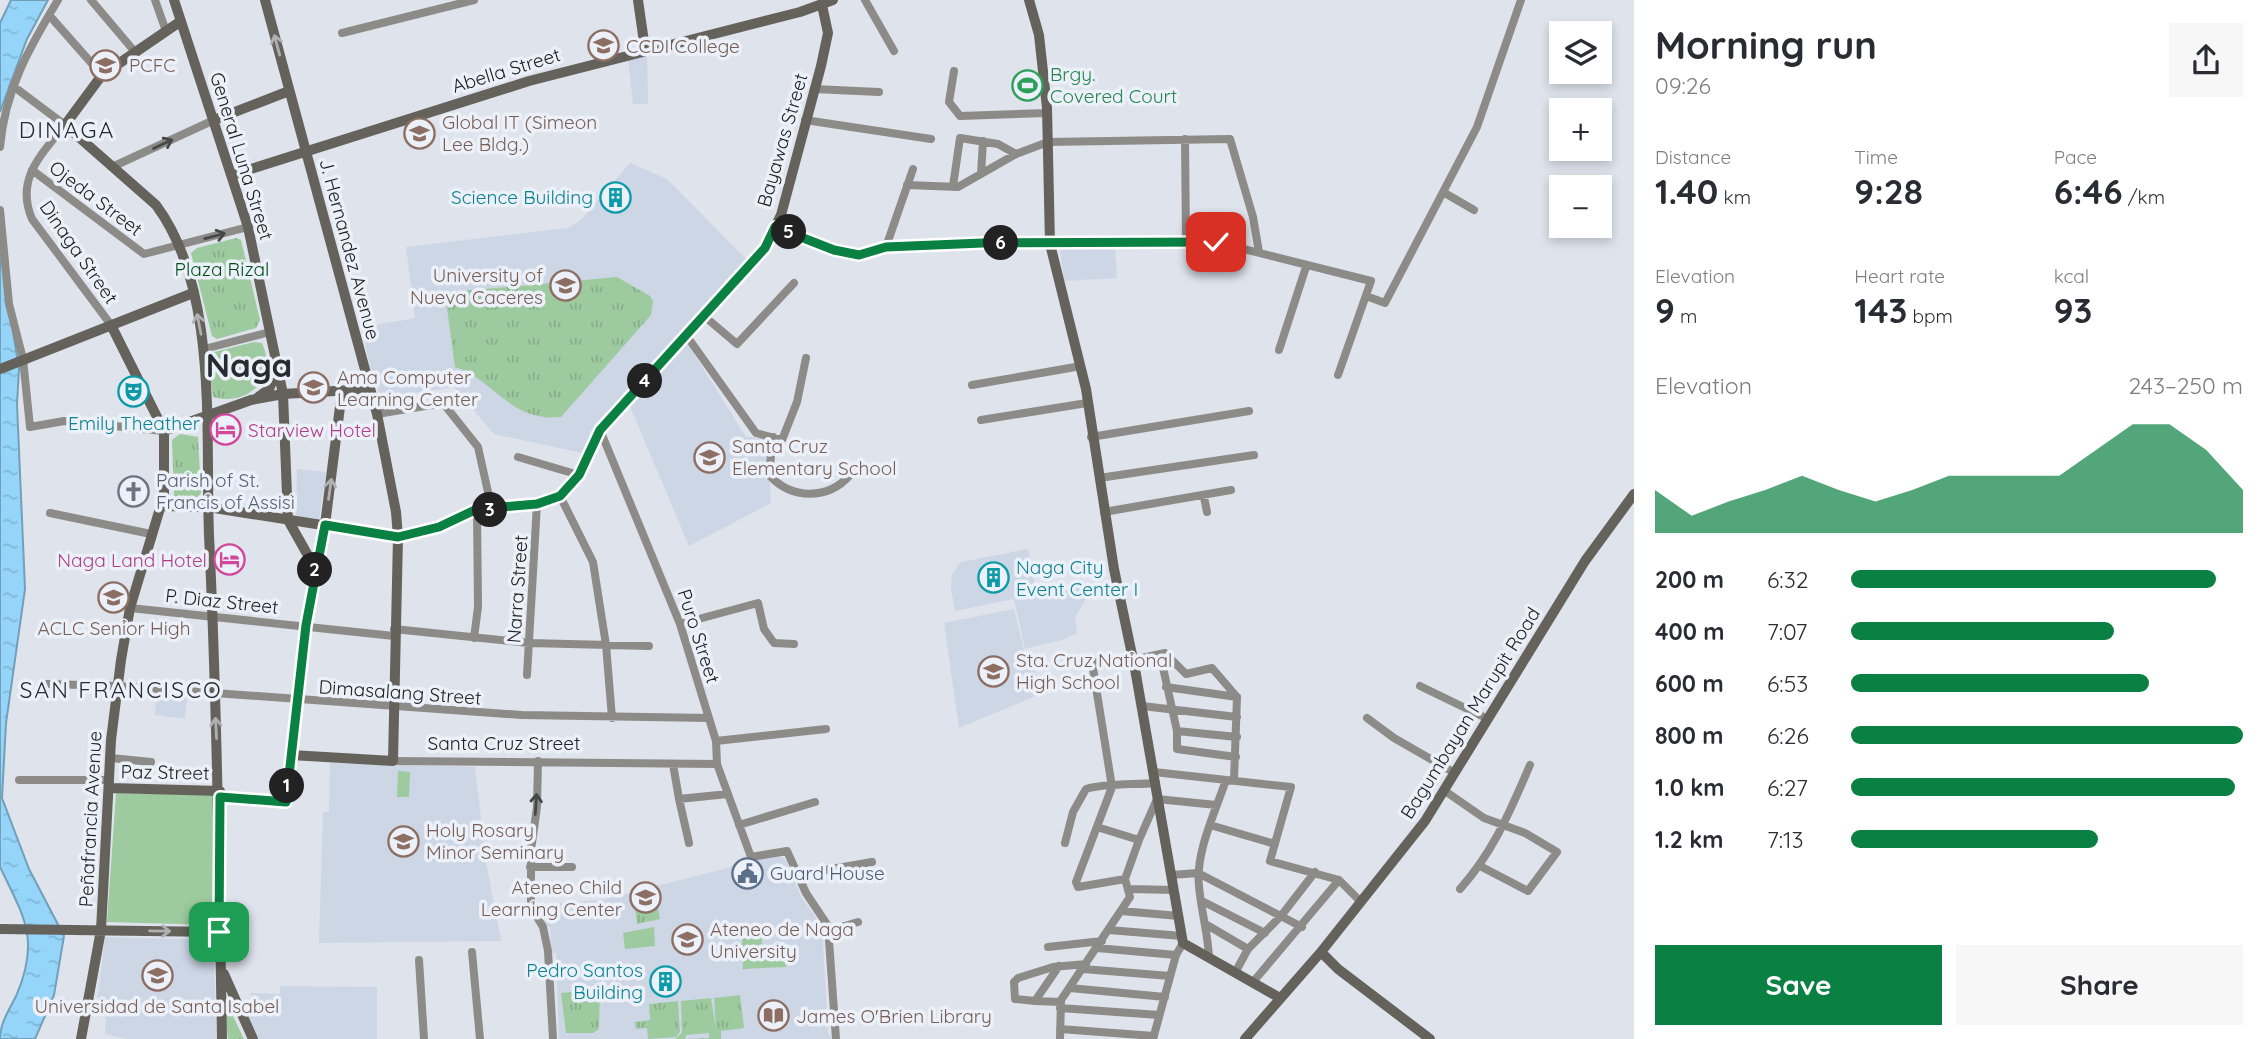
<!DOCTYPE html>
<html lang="en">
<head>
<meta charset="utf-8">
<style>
	body { margin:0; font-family:Quicksand,sans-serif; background:#f7f7f7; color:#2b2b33; height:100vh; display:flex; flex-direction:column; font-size:26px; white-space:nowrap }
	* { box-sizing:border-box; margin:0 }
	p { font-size:23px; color:#7c7c81 }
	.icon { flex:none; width:38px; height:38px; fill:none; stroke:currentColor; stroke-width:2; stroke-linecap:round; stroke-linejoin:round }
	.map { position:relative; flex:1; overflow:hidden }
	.side { display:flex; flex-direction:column; background:#fff; width:630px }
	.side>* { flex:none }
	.buttons { position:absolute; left:1549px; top:21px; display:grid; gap:14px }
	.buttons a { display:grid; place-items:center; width:63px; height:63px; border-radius:0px; background:#fff; box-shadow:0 4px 10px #0003; font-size:35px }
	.pin { position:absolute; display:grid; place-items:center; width:60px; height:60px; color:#fff; margin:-30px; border-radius:14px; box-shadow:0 4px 10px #0006 }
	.km { position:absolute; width:35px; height:35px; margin:-18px; border-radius:50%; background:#222; color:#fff; font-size:19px; line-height:35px; text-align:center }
	.round { display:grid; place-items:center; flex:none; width:74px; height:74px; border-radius:0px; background:#f7f7f7 }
	.summary { display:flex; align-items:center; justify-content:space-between; height:119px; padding:0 21px }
	h1 { font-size:38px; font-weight:700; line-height:52px }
	.stats { display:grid; grid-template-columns:repeat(3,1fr); gap:10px; height:119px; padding:7px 21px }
	.stats div { display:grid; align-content:center }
	.stats b { font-size:35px; font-weight:700 }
	.stats small { font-size:19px; font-weight:400 }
	.stats p { font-size:19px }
	.chart { height:196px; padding:14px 21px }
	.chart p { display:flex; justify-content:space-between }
	.chart svg { width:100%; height:126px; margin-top:7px; fill:#0b8043; opacity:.7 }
	.cta { display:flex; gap:14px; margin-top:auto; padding:14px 21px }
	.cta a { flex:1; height:80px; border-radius:0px; background:#0b8043; color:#fff; font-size:28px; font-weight:700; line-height:80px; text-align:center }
	.cta a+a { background:#f7f7f7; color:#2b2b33 }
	ul { padding:0 21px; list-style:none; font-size:23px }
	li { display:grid; grid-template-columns:112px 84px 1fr; align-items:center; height:52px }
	li i { height:18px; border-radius:9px; background:#0b8043 }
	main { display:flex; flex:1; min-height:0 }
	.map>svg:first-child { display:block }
</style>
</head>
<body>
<main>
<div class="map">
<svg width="1634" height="1039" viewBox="0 0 1634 1039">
	<defs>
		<pattern id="grass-tufts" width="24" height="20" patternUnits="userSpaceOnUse" patternTransform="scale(1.75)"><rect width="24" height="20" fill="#9ecaa0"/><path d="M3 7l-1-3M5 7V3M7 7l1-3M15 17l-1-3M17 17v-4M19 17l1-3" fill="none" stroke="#88ad8a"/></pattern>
		<pattern id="water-ripples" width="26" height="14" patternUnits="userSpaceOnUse" patternTransform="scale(1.75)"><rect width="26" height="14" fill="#95d5f9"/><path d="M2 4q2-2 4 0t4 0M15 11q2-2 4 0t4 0" fill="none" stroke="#80b7d5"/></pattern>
	</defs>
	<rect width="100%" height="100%" fill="#dee3ec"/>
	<!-- built -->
	<path fill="#cdd6e5" d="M647 54 648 104H633L628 58Z
		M630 163 667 179 746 259 590 432 591 443 587 454 494 434 454 387 380 398 377 382H373L362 327 415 318 406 247 568 228 582 219Z
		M1115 247 1117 278 1064 281 1060 249Z
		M686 341 746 437 767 439 771 503 689 546 629 404Z
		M297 469 326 472 319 520 296 517Z
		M1028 549 1036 592 1085 586 1086 599 1075 617 1077 633 1065 639 1025 649 1014 599 955 611 951 588 952 574 961 562Z
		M1014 609 1024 650 1045 692 959 728 944 623Z
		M156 696 187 697 185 719 155 715Z
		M330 763 475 767 486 862 501 941 319 943 323 812H329Z
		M779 855 786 860 801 897 822 926 828 1033 832 1039H559L556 953H552L550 927 544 926V905L606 899Z
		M105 937 213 940 217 1039H126L105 1034 106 1012 96 1010Z
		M280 986 377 987V1039H259L243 1006 251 1001V993L280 994Z"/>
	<!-- grass -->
	<path fill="url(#grass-tufts)" d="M236 238 241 240 260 320 256 328 217 339 212 336 191 253 197 248Z
		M617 277 650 296 653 301 651 315 561 417C510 422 496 381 455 367L446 301 452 292Z
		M254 342 262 343C278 378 248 407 213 397L209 367 214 352Z
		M180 434 198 437 201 493C195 502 182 505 174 497L172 440Z
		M657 903 660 919 637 924 635 907Z
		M761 933 763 953 783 952 786 967 743 969 742 934 746 937Z
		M600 989 599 1029 593 1033H566L561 993Z
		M740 995 744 1028 721 1031V1039H687L709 1038V1033L686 1035 685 1039H675L682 1033 681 1001 711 998 716 1029 714 998Z
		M678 1001 680 1032 676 1037 648 1039 647 1028 636 1029 635 1022 650 1020 649 1004Z
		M232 1014 244 1039H228L225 1015Z"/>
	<!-- garden -->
	<path fill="#9ecaa0" d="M398 771 410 772 409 797H397Z
		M116 793 214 795 213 925 107 922Z
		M654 927 655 946 625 949 623 933Z"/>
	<!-- water -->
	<path fill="url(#water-ripples)" stroke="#729fb9" stroke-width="2" d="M11 0H48L27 39 0 112V23Z
		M0 251 19 369 17 404 25 589 6 723 2 798 29 869 64 936 54 995 35 1039H0C0 1022 10 1009 17 994 40 939 24 917 0 867Z"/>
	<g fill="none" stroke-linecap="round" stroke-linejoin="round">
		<!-- street -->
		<path stroke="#8d8b87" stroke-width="8" d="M91 0 135 52
			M155 0 166 31
			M865 0 894 51
			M49 15 102 75
			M342 33 474 0
			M954 71 949 102 960 116 1048 113
			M13 86 65 125C41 155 15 179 32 219L111 325
			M814 89 879 92
			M805 120 931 139
			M1185 139 1186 241
			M0 147C5 90 29 48 58 0
			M112 167 214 120
			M32 170 144 254 248 227
			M981 174 983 141
			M907 185 958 187 1016 154 1048 142 1230 139 1253 217 1259 252
			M953 186 960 138 998 144 1016 154
			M1443 192 1474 210
			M0 210 9 304 23 359 30 427 64 421 164 431
			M775 227 834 250 859 255 886 247 983 243 1216 242 1371 281 1338 375
			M886 247 913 169
			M1366 296 1385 303 1477 127 1521 0
			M704 316 737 344 794 283
			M686 335 756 433 782 440 797 402 806 358
			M204 349 270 332
			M1279 350 1306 267
			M972 385 1081 366
			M377 414 443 403 478 447 492 510
			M981 420 1087 403
			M600 430 680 624 716 741 717 764 751 857 787 851 806 893 828 926 836 1039
			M773 437 769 475C792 500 828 500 850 475
			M1091 437 1249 411
			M518 457 579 475
			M1099 478 1254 455
			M560 496 593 562 606 645 612 718
			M1204 497 1207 512
			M1104 512 1231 490
			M50 513 151 534
			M130 608 394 636
			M680 624 758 603 764 629 774 643 794 644
			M394 629 529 643 649 646
			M474 638 478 607 477 510
			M1160 654 1177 731V749L1236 757
			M527 675 537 504
			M47 684 117 686 522 715 709 718
			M1420 686 1488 719
			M1166 687 1237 697
			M1142 706 1237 717
			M1367 718 1394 738 1455 773
			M1177 731 1237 737
			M716 741 826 729
			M111 758 151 762
			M393 761 717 764
			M538 761 537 807 531 850V907L543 927 548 951 553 1039
			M673 764 679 799
			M1154 772 1291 787 1270 861 1339 880 1361 902
			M19 780H110
			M1445 791 1484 818 1525 833 1557 852 1528 891 1480 866
			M739 825 815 802
			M1210 825 1275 844
			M1097 827 1139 840 1125 879
			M1139 840 1157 799 1216 805
			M689 843 679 799 728 794
			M1065 843 1073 812 1086 789C1106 783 1134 785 1156 783
			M530 867H572
			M797 875 872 862
			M1171 875 1198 873 1302 927
			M1130 889 1174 890
			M1460 889C1494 851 1510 811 1530 765
			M1202 901 1265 933
			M1121 911 1179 916
			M1207 925 1248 949
			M1109 930 1182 936
			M828 931 858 922
			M1048 947 1102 941
			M1097 948 1176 955
			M472 952 480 1039
			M1209 958C1208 933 1201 911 1199 886 1195 853 1216 810 1226 780
			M419 960 424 1039
			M1059 966 1035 1001 1061 1002
			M1083 969 1170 976
			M1236 971 1248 949 1281 916 1315 872
			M1253 982 1339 880
			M1070 988 1165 997
			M1035 1001 1015 999 1014 982 1018 978 1053 967 1086 964
			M1060 1008 1159 1015
			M1060 1029 1154 1036
			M1060 1039 1061 1000 1130 897 1125 879 1078 887 1076 882 1112 787 1092 662 1133 660 1165 653 1186 674 1212 668 1237 697 1234 780
			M1153 1039 1176 955 1183 943"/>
		<!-- secondary -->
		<path stroke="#65625c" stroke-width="10" d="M174 0 248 227 283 394 288 520 315 568
			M265 0 377 414 396 512 398 537 393 761 291 755
			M638 0 645 49
			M1029 0 1039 35 1047 108 1050 244 1086 389 1114 569 1135 669 1183 943 1280 998
			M181 21 102 75 65 125 156 205C219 290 205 432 209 535 217 703 219 871 222 1039
			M214 120 289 91
			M232 175 529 81 800 12 833 0
			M0 369 193 293
			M257 398 269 389 277 370
			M164 431 251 400 283 394 369 389
			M162 506 208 507 398 537 439 527 477 510 537 504 560 496 579 475 600 430 765 248 781 215 821 66 828 33 822 5
			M110 788 220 791
			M220 797 286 802 306 625 325 525 342 391
			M0 929 219 932
			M1321 952 1338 969 1430 1039
			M224 974 253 1039
			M81 1039 101 930 111 740 121 660 130 608 164 495V431L111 325
			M1245 1039 1321 952 1425 821 1585 561 1634 494"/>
	</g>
	<!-- one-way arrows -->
	<defs><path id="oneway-shaft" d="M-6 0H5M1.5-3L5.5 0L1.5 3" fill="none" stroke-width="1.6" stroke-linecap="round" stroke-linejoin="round" transform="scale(1.75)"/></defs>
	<g stroke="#afb0b2">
		<use href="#oneway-shaft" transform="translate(277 45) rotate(-105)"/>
		<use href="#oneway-shaft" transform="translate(199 324) rotate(-101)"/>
		<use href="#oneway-shaft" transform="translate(330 489) rotate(-82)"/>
		<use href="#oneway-shaft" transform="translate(216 728) rotate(-93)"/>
		<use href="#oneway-shaft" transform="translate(160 931) rotate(1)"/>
	</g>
	<g stroke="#464747">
		<use href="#oneway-shaft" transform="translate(163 144) rotate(-25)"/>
		<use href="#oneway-shaft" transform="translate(215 236) rotate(-15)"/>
		<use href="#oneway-shaft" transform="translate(536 804) rotate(-86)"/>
	</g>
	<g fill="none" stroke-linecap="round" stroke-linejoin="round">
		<defs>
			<path id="route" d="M219 932 220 797 286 802 306 625 325 525 398 537 439 527 477 509 537 504 560 496 579 475 600 430 765 248 775 227 834 250 859 255 886 247 983 243 1216 242"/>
		</defs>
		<!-- route casing -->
		<use href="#route" stroke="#fff" stroke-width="14"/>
		<!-- route -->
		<use href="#route" stroke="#0b8043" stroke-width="9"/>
	</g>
	<!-- icons -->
	<defs>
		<symbol id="university-ring" viewBox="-11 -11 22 22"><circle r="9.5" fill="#ebf0f9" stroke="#8d6e63" stroke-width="1.5"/><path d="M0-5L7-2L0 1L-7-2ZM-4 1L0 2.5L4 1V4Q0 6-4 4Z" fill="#8d6e63"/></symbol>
		<symbol id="school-ring" viewBox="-11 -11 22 22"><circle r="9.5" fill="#ebf0f9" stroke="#8d6e63" stroke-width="1.5"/><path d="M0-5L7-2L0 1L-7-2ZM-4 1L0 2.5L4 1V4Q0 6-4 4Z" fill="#8d6e63"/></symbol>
		<symbol id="stadium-ring" viewBox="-11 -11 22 22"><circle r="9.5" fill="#ebf0f9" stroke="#2e9e5b" stroke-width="1.5"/><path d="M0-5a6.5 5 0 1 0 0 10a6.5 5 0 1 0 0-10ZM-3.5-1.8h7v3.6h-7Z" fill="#2e9e5b"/></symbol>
		<symbol id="building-ring" viewBox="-11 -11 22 22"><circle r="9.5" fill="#ebf0f9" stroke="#0f9aa8" stroke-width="1.5"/><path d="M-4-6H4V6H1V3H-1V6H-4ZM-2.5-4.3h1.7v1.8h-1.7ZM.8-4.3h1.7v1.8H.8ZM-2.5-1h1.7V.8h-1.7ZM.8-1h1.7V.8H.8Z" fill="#0f9aa8"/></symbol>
		<symbol id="theatre-ring" viewBox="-11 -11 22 22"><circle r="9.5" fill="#ebf0f9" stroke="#0f9aa8" stroke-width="1.5"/><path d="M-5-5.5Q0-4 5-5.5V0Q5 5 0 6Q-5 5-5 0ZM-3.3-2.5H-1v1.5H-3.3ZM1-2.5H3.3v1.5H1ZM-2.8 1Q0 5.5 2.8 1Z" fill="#0f9aa8"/></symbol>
		<symbol id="hotel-ring" viewBox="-11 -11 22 22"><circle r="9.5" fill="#ebf0f9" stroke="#d1479c" stroke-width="1.5"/><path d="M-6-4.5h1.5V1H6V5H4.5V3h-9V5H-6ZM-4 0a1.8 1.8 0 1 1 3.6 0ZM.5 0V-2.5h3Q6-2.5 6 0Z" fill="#d1479c"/></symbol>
		<symbol id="church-ring" viewBox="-11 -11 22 22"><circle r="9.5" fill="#ebf0f9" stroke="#6b7280" stroke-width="1.5"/><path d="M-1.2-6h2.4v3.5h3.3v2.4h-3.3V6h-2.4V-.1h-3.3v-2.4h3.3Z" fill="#6b7280"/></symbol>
		<symbol id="civic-ring" viewBox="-11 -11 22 22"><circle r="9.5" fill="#ebf0f9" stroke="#5c6f8a" stroke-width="1.5"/><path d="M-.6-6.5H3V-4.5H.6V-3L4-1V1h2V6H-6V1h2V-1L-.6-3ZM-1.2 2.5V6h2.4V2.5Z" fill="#5c6f8a"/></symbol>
		<symbol id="library-ring" viewBox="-11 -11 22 22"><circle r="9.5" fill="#ebf0f9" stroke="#8d6e63" stroke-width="1.5"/><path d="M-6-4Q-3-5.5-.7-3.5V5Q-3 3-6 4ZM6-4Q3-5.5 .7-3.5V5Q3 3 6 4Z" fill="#8d6e63"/></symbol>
	</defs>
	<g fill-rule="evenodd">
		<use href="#university-ring" x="586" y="28" width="35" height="35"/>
		<use href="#school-ring" x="88" y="48" width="35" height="35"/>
		<use href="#stadium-ring" x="1010" y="68" width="35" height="35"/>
		<use href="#university-ring" x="402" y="116" width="35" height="35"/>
		<use href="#building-ring" x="598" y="180" width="35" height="35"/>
		<use href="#university-ring" x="548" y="268" width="35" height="35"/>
		<use href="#university-ring" x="296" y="370" width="35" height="35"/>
		<use href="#theatre-ring" x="116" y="374" width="35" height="35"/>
		<use href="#hotel-ring" x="208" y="412" width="35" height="35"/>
		<use href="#school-ring" x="692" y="440" width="35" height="35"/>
		<use href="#church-ring" x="116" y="474" width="35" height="35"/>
		<use href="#hotel-ring" x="212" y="542" width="35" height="35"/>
		<use href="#building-ring" x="976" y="560" width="35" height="35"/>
		<use href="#school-ring" x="96" y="580" width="35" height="35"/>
		<use href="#school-ring" x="976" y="654" width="35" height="35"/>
		<use href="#school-ring" x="386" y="824" width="35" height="35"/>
		<use href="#civic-ring" x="730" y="856" width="35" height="35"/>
		<use href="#school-ring" x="628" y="880" width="35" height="35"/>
		<use href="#university-ring" x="670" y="922" width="35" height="35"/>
		<use href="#university-ring" x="140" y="958" width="35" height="35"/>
		<use href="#building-ring" x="648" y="964" width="35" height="35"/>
		<use href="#library-ring" x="756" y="998" width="35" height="35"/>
	</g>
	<g text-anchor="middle" stroke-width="7" stroke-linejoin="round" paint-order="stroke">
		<!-- education labels -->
		<g font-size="19" fill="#785e54" stroke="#ebf0f9" text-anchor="start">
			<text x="626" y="53">CCDI College</text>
			<text x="129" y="72">PCFC</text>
			<text x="442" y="129">Global IT (Simeon<tspan x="442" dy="22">Lee Bldg.)</tspan></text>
			<text x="543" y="282" text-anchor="end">University of<tspan x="543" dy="22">Nueva Caceres</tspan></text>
			<text x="337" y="384">Ama Computer<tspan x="337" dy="22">Learning Center</tspan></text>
			<text x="732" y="453">Santa Cruz<tspan x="732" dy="22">Elementary School</tspan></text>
			<text x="114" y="635" text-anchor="middle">ACLC Senior High</text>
			<text x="1016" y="667">Sta. Cruz National<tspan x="1016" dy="22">High School</tspan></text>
			<text x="426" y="837">Holy Rosary<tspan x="426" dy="22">Minor Seminary</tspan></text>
			<text x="622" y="894" text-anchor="end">Ateneo Child<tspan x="622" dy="22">Learning Center</tspan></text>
			<text x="710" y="936">Ateneo de Naga<tspan x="710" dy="22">University</tspan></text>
			<text x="157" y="1013" text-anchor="middle">Universidad de Santa Isabel</text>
			<text x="796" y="1023">James O'Brien Library</text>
		</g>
		<!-- street labels -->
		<g font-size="19" fill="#202225" stroke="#ebf0f9">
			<text transform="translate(506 70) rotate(-17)" y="7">Abella Street</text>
			<text transform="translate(782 140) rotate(-74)" y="7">Bayawas Street</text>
			<text transform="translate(242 156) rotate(73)" y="7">General Luna Street</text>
			<text transform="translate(96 198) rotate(37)" y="7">Ojeda Street</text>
			<text transform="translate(350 249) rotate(75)" y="7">J. Hernandez Avenue</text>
			<text transform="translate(79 252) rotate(55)" y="7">Dinaga Street</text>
			<text transform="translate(517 589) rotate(-86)" y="7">Narra Street</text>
			<text transform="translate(222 601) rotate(6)" y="7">P. Diaz Street</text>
			<text transform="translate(699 636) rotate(72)" y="7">Puro Street</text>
			<text transform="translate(400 692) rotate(4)" y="7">Dimasalang Street</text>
			<text transform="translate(1470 713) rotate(-58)" y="7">Bagumbayan Marupit Road</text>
			<text x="504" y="750">Santa Cruz Street</text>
			<text transform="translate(165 772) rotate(1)" y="7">Paz Street</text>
			<text transform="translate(90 819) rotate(-87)" y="7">Peñafrancia Avenue</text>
		</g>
		<!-- leisure labels -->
		<g font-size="19" fill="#27864d" stroke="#ebf0f9" text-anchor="start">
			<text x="1050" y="81">Brgy.<tspan x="1050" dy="22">Covered Court</tspan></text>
		</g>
		<!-- culture labels -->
		<g font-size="19" fill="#0d838f" stroke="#ebf0f9" text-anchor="end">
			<text x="593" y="204">Science Building</text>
			<text x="134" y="430" text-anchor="middle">Emily Theather</text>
			<text x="1016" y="574" text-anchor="start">Naga City<tspan x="1016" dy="22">Event Center I</tspan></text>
			<text x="643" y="977">Pedro Santos<tspan x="643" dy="22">Building</tspan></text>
		</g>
		<!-- park labels -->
		<g font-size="19" fill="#004e15" stroke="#ebf0f9">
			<text x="222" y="276">Plaza Rizal</text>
		</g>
		<!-- hotel labels -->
		<g font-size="19" fill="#b23c85" stroke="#ebf0f9" text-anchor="start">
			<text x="248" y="437">Starview Hotel</text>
			<text x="207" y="567" text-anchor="end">Naga Land Hotel</text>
		</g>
		<!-- worship labels -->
		<g font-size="19" fill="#5b616d" stroke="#ebf0f9" text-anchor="start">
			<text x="156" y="487">Parish of St.<tspan x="156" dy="22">Francis of Assisi</tspan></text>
		</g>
		<!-- service labels -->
		<g font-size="19" fill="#4e5e75" stroke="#ebf0f9" text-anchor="start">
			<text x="770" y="880">Guard House</text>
		</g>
		<!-- quarter labels -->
		<g font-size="23" letter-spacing="2" fill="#272b32" stroke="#ebf0f9">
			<text x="67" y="138">DINAGA</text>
			<text x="121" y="698">SAN FRANCISCO</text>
		</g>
		<!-- town labels -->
		<g font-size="33" font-weight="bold" fill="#272b32" stroke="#ebf0f9">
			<text x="249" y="377">Naga</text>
		</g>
	</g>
</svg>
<div class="buttons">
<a><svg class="icon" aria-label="layers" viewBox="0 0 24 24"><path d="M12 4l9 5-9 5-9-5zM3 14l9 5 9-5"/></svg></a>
<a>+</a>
<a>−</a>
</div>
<div class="pin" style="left:219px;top:932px;background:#1e9e55"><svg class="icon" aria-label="arrive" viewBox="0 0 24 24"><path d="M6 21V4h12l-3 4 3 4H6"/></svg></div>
<div class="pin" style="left:1216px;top:242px;background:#d93025"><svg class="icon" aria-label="check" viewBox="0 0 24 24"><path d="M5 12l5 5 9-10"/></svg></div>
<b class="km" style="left:287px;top:786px">1</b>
<b class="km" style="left:315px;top:570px">2</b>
<b class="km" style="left:490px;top:510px">3</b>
<b class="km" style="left:645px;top:381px">4</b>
<b class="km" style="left:789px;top:232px">5</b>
<b class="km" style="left:1001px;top:243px">6</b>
</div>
<section class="side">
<div class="summary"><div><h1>Morning run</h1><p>09:26</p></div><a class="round"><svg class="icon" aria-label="share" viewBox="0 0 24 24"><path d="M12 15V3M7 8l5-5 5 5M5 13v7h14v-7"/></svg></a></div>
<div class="stats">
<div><p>Distance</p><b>1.40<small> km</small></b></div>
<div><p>Time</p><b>9:28</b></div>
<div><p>Pace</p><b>6:46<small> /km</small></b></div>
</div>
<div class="stats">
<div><p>Elevation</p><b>9<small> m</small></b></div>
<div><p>Heart rate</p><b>143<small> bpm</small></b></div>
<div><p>kcal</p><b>93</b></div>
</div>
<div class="chart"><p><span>Elevation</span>243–250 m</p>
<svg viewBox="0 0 160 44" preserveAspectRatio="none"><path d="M0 44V29L10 38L20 33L30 29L40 24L50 29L60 33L70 29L80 24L90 24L100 24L110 24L120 15L130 6L140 6L150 15L160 29V44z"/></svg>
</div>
<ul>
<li><b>200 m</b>6:32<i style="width:93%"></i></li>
<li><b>400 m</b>7:07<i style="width:67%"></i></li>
<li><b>600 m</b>6:53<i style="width:76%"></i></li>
<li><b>800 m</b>6:26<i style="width:100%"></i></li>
<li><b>1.0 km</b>6:27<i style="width:98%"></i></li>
<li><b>1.2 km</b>7:13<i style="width:63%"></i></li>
</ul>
<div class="cta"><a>Save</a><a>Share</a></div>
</section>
</main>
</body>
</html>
